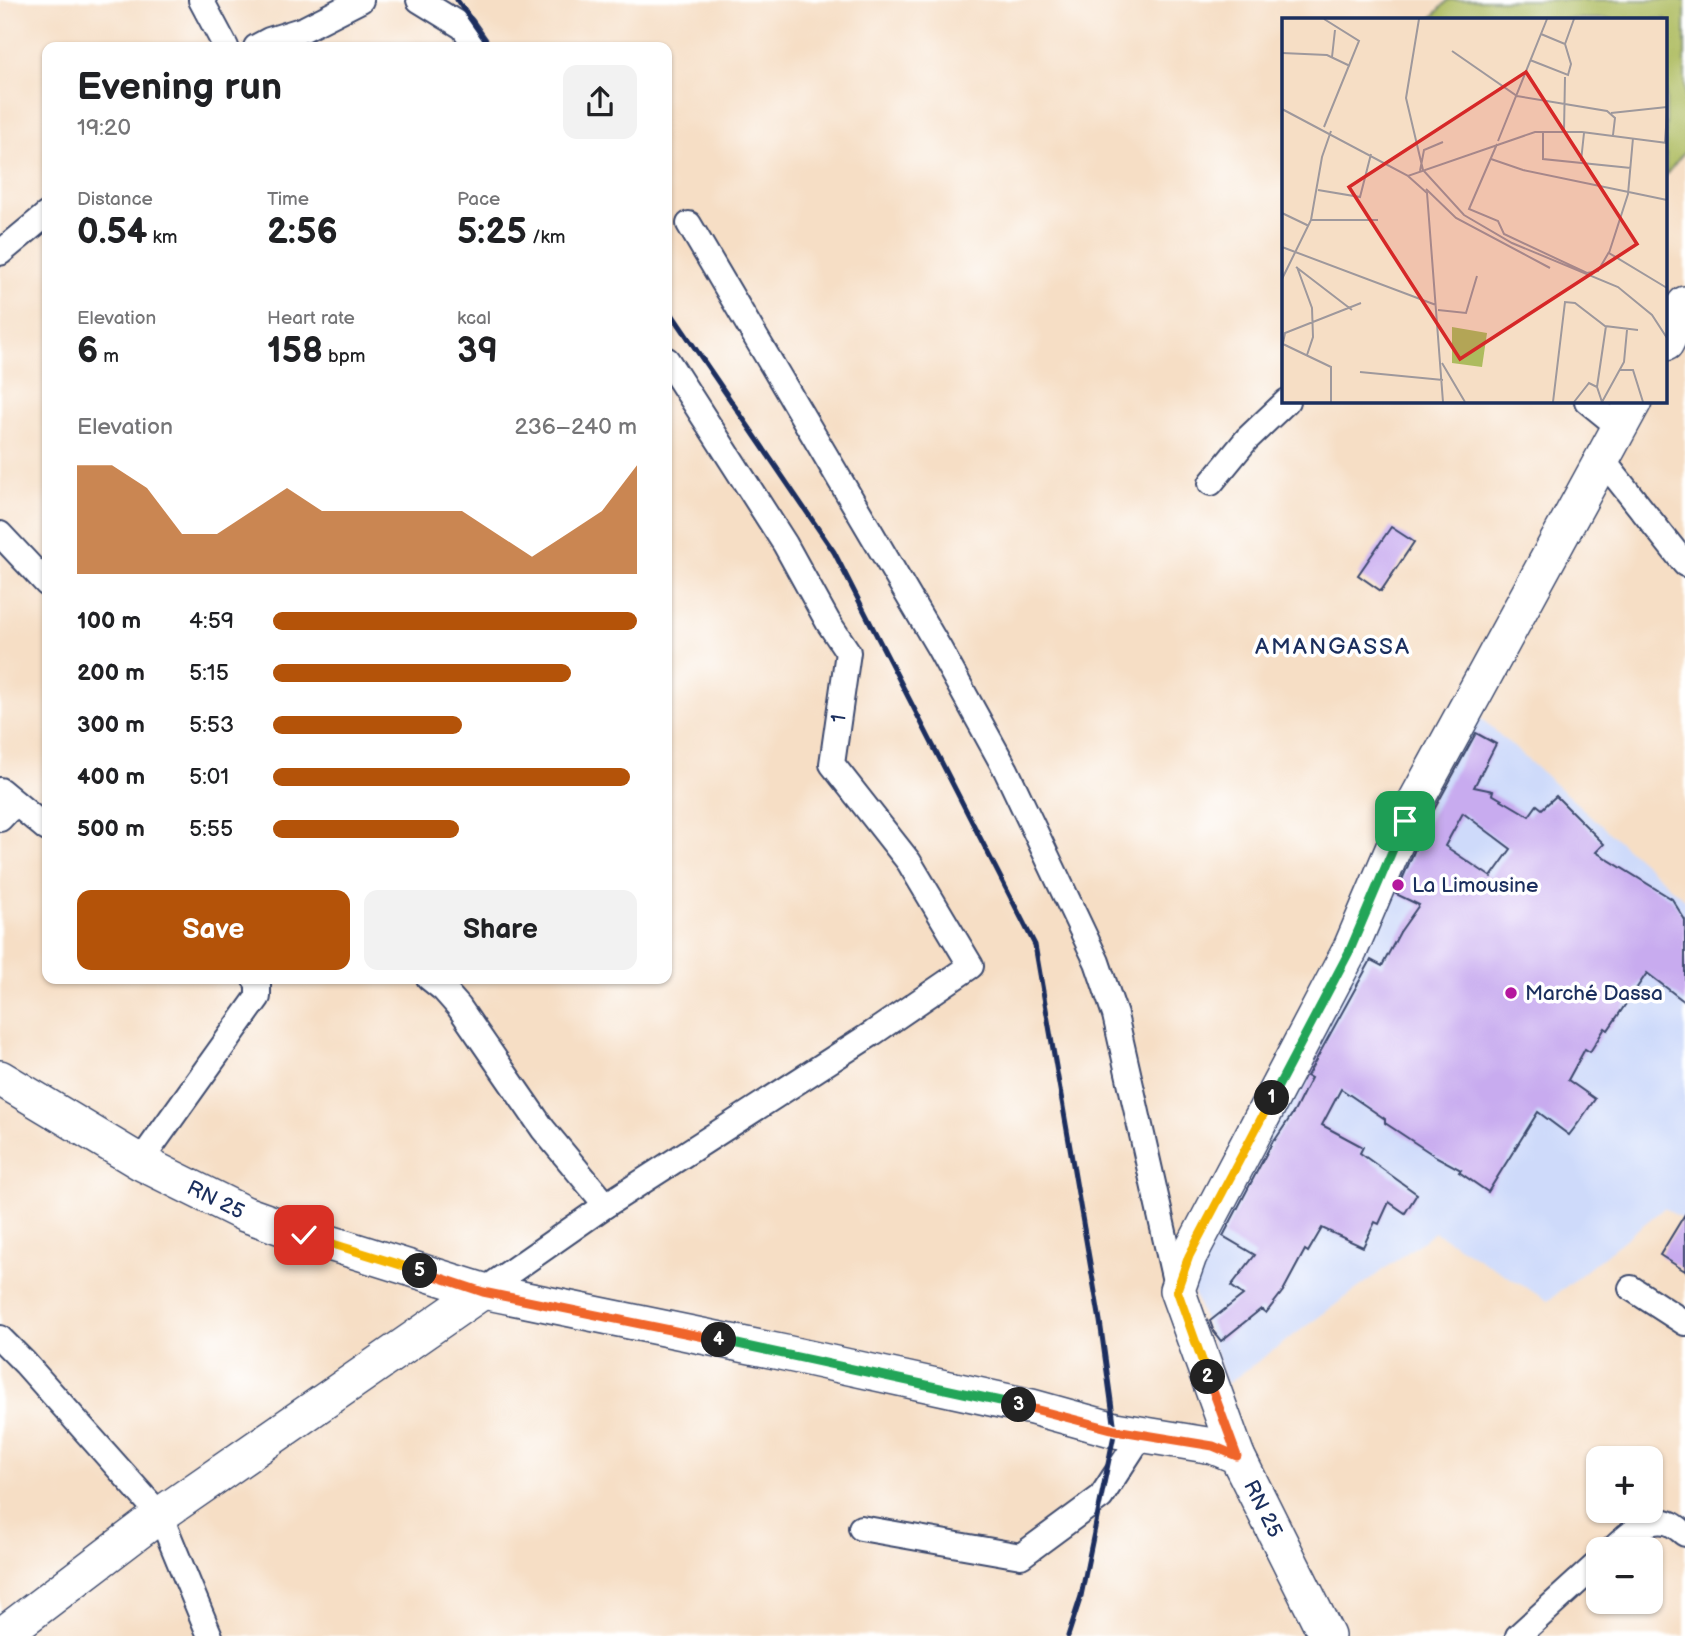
<!DOCTYPE html>
<html lang="en">
<head>
<meta charset="utf-8">
<style>
	body { margin:0; font-family:"Balsamiq Sans",sans-serif; background:#f2f2f2; color:#202124; height:100vh; display:flex; flex-direction:column; font-size:26px; white-space:nowrap }
	* { box-sizing:border-box; margin:0 }
	p { font-size:23px; color:#757577 }
	.icon { flex:none; width:38px; height:38px; fill:none; stroke:currentColor; stroke-width:2; stroke-linecap:round; stroke-linejoin:round }
	.map { position:relative; flex:1; overflow:hidden }
	.drawer { position:absolute; left:42px; top:42px; width:630px; height:942px; display:flex; flex-direction:column; background:#fff; border-radius:14px; box-shadow:0 2px 5px #0004 }
	.drawer>* { flex:none }
	.tools { position:absolute; left:1586px; top:1446px; display:grid; gap:14px }
	.tools a { display:grid; place-items:center; width:77px; height:77px; border-radius:14px; background:#fff; box-shadow:0 2px 5px #0004; font-size:35px }
	.pin { position:absolute; display:grid; place-items:center; width:60px; height:60px; color:#fff; margin:-30px; border-radius:14px; box-shadow:0 4px 10px #0006 }
	.km { position:absolute; width:35px; height:35px; margin:-18px; border-radius:50%; background:#222; color:#fff; font-size:19px; line-height:35px; text-align:center }
	.round { display:grid; place-items:center; flex:none; width:74px; height:74px; border-radius:14px; background:#f2f2f2 }
	.headline { display:flex; align-items:center; justify-content:space-between; height:119px; padding:0 35px }
	h1 { font-size:38px; font-weight:600; line-height:52px }
	.figures { display:grid; grid-template-columns:repeat(3,1fr); gap:10px; height:119px; padding:7px 35px }
	.figures div { display:grid; align-content:center }
	.figures b { font-size:35px; font-weight:600 }
	.figures small { font-size:19px; font-weight:400 }
	.figures p { font-size:19px }
	.chart { height:196px; padding:14px 35px }
	.chart p { display:flex; justify-content:space-between }
	.chart svg { width:100%; height:126px; margin-top:7px; fill:#b45309; opacity:.7 }
	.primary-button { display:flex; gap:14px; margin-top:auto; padding:14px 35px }
	.primary-button a { flex:1; height:80px; border-radius:14px; background:#b45309; color:#fff; font-size:28px; font-weight:600; line-height:80px; text-align:center }
	.primary-button a+a { background:#f2f2f2; color:#202124 }
	ul { padding:0 35px; list-style:none; font-size:23px }
	li { display:grid; grid-template-columns:112px 84px 1fr; align-items:center; height:52px }
	li i { height:18px; border-radius:9px; background:#b45309 }
	.map>svg:first-child { display:block }
</style>
</head>
<body>
<div class="map">
<svg width="1685" height="1636" viewBox="0 0 1685 1636">
	<rect width="100%" height="100%" fill="#fff"/>
	<filter id="ink" filterUnits="userSpaceOnUse"><feTurbulence type="fractalNoise" baseFrequency=".0143" numOctaves="2"/><feDisplacementMap in="SourceGraphic" scale="14" xChannelSelector="R" yChannelSelector="G"/><feConvolveMatrix kernelMatrix="1 2 1 2 8 2 1 2 1" color-interpolation-filters="sRGB"/></filter>
	<filter id="wash" filterUnits="userSpaceOnUse"><feTurbulence type="fractalNoise" baseFrequency=".00686" numOctaves="4" result="noise"/><feDisplacementMap in="SourceGraphic" scale="28" xChannelSelector="R" yChannelSelector="G"/><feGaussianBlur stdDeviation="1.57" result="paint"/><feColorMatrix in="noise" values="0 0 0 0 0 0 0 0 0 0 0 0 0 0 0 0 0 1.4 0 .05"/><feComposite in="paint" operator="in"/></filter>
	<g filter="url(#wash)">
		<rect width="100%" height="100%" fill="#f6dec5"/>
		<!-- built -->
		<path fill="#cedafa" d="M1474 712 1685 900V1221L1664 1208 1548 1301 1435 1232 1227 1384 1191 1285Z"/>
		<!-- green -->
		<path fill="#adbb5e" stroke="#64755e" stroke-width="2" d="M1448 0H1685V151L1666 175V19H1431Z"/>
		<g id="blocks">
			<!-- building -->
			<path fill="#c8abef" fill-rule="evenodd" d="M1391 527 1414 542 1381 591 1358 575Z
				M1476 733 1496 744 1474 787 1493 791 1492 794 1529 816 1537 805 1542 809 1556 796 1604 844 1596 852 1672 899 1685 920V1002L1647 973 1608 1030 1605 1028 1590 1052 1585 1049 1568 1080 1595 1099 1579 1122 1569 1135 1538 1112 1488 1192 1459 1172 1461 1170 1435 1156 1385 1123V1119L1341 1089 1322 1125 1363 1147 1360 1153 1417 1194 1405 1213 1389 1202 1379 1224 1375 1222 1363 1247 1322 1228 1308 1252 1305 1250 1283 1291 1266 1313 1261 1309 1221 1341 1214 1332 1210 1321 1243 1295 1231 1286 1255 1255 1223 1236 1274 1139 1275 1140 1295 1110 1311 1078 1307 1076 1371 960 1382 966 1400 932 1419 905 1396 894 1423 830ZM1463 813 1511 849 1491 877 1445 846Z
				M1685 1214V1271L1660 1255Z"/>
		</g>
	</g>
	<g filter="url(#ink)">
		<use href="#blocks" fill-opacity="0" stroke="#3c496d" stroke-width="2"/>
		<g fill="none" stroke-linecap="round" stroke-linejoin="round">
			<defs>
				<g id="minor">
					<path d="M201 0 226 47"/>
					<path d="M419 0 463 27 477 47"/>
					<path d="M256 47 269 40 304 29 361 0"/>
					<path d="M689 224 939 648 1006 770 1097 962 1115 1015 1177 1290"/>
					<path d="M0 253 47 214"/>
					<path d="M1587 401 1619 427"/>
					<path d="M1601 458 1685 564"/>
					<path d="M1211 483 1247 439 1287 401"/>
					<path d="M0 534 47 584"/>
					<path d="M0 790 47 829"/>
					<path d="M0 819 15 803"/>
					<path d="M429 978 444 990 459 1007 543 1129 606 1205"/>
					<path d="M140 1162 258 997V982L254 978"/>
					<path d="M1631 1288 1685 1323"/>
					<path id="s1" d="M483 1291 606 1205 873 1033 971 966 909 862 832 764 848 652 828 622 785 544 667 360"/>
					<path d="M0 1338 25 1363 160 1515 210 1636"/>
					<path d="M861 1528 1021 1556 1101 1497 1142 1434"/>
					<path d="M1613 1549C1628 1535 1650 1514 1671 1524 1676 1526 1681 1531 1685 1534"/>
					<path d="M1518 1636 1598 1563"/>
				</g>
				<g id="secondary">
					<path d="M1666 343 1685 304"/>
					<path id="s2" d="M0 1078 140 1162 245 1214 304 1235 483 1291 785 1353 1032 1407 1115 1430 1213 1446 1237 1456 1327 1636"/>
					<path d="M1237 1456 1177 1290 1189 1256 1350 950 1405 821 1634 401"/>
					<path d="M1 1636 160 1515 483 1291"/>
				</g>
			</defs>
			<!-- minor casing -->
			<use href="#minor" stroke="#3c496d" stroke-width="28"/>
			<!-- secondary casing -->
			<use href="#secondary" stroke="#3c496d" stroke-width="38"/>
			<!-- minor -->
			<use href="#minor" stroke="#fff" stroke-width="24"/>
			<!-- secondary -->
			<use href="#secondary" stroke="#fff" stroke-width="35"/>
			<!-- rail -->
			<path stroke="#1b2f5e" stroke-width="5" d="M457 0 490 47
				M667 307 834 552 1035 945 1100 1321 1115 1430 1081 1596 1068 1636"/>
		</g>
	</g>
	<g fill="none" stroke-linecap="round" stroke-linejoin="round" filter="url(#ink)">
		<defs>
			<path id="split-1" d="M1272 1098 1350 950 1405 821"/>
			<path id="split-2" d="M1208 1377 1177 1290 1189 1256 1272 1098"/>
			<path id="split-3" d="M1019 1405 1115 1430 1213 1446 1237 1456 1208 1377"/>
			<path id="split-4" d="M719 1340 1019 1405"/>
			<path id="split-5" d="M420 1271 483 1292 719 1340"/>
			<path id="split-6" d="M304 1235 420 1271"/>
		</defs>
		<!-- split-1 casing -->
		<use href="#split-1" stroke="#fff" stroke-width="14"/>
		<!-- split-2 casing -->
		<use href="#split-2" stroke="#fff" stroke-width="14"/>
		<!-- split-3 casing -->
		<use href="#split-3" stroke="#fff" stroke-width="14"/>
		<!-- split-4 casing -->
		<use href="#split-4" stroke="#fff" stroke-width="14"/>
		<!-- split-5 casing -->
		<use href="#split-5" stroke="#fff" stroke-width="14"/>
		<!-- split-6 casing -->
		<use href="#split-6" stroke="#fff" stroke-width="14"/>
		<!-- split-1 -->
		<use href="#split-1" stroke="#22a559" stroke-width="9"/>
		<!-- split-2 -->
		<use href="#split-2" stroke="#f5b400" stroke-width="9"/>
		<!-- split-3 -->
		<use href="#split-3" stroke="#f0652b" stroke-width="9"/>
		<!-- split-4 -->
		<use href="#split-4" stroke="#22a559" stroke-width="9"/>
		<!-- split-5 -->
		<use href="#split-5" stroke="#f0652b" stroke-width="9"/>
		<!-- split-6 -->
		<use href="#split-6" stroke="#f5b400" stroke-width="9"/>
	</g>
	<!-- markers -->
	<g fill="#b5179e" stroke="#fff" stroke-width="2.5">
		<circle cx="1398" cy="885" r="7"/>
		<circle cx="1511" cy="993" r="7"/>
	</g>
	<g text-anchor="middle" stroke-width="7" stroke-linejoin="round" paint-order="stroke">
		<!-- street labels -->
		<g font-size="21" fill="#1b2f5e" stroke="#fff">
			<text dy="7" stroke="none"><textPath href="#s1" startOffset="878">1</textPath></text>
			<text dy="7" stroke="none"><textPath href="#s2" startOffset="248">RN 25</textPath></text>
			<text dy="7" stroke="none"><textPath href="#s2" startOffset="1362">RN 25</textPath></text>
		</g>
		<!-- poi labels -->
		<g font-size="21" fill="#1b2f5e" stroke="#fff" text-anchor="start">
			<text x="1412" y="892">La Limousine</text>
			<text x="1525" y="1000">Marché Dassa</text>
		</g>
		<!-- neighbourhood labels -->
		<g font-size="23" letter-spacing="2" fill="#1b2f5e" stroke="#fff">
			<text x="1333" y="654">AMANGASSA</text>
		</g>
	</g>
	<!-- overview -->
	<g transform="translate(1282 18)">
		<rect width="385" height="385" fill="#f6dec5"/>
		<path d="M170 309 205 315 200 349 170 345Z" fill="#adbb5e"/>
		<path fill="none" stroke="#9e989c" stroke-width="2" d="M137 1 124 80 141 152 182 197 230 225 336 269 370 297 385 320M283 26 292 1M170 33 235 78 325 93 333 100 331 117M0 35 45 37 68 48M50 39 53 12M248 42 286 57 289 46 283 26 259 16M0 91 126 158 253 114H300L385 125M329 95 385 89M42 109 77 23 42 1M282 113 283 59M261 114V141L349 150M351 120 346 176 327 235 385 270M216 123 265 1M383 125 385 94M215 126 187 191 216 203 222 216 305 255 316 253 327 234M209 141 241 152 385 182M299 143 302 115M138 153 142 132 161 124M126 158 145 175 161 384M144 171 174 200 268 250M36 172 78 179 89 136M0 195 27 208M29 202H96M0 229 154 287M14 249 70 292M15 249 30 290 31 319 25 337M0 261 29 202 40 139 49 113M156 292 184 295 195 258M1 326 49 349V384M0 330 3 315 79 285M160 345 183 384M338 352H351L361 384M78 354 161 362M315 369 324 308M271 384 283 284 293 285 323 308 356 312M292 384 307 365 315 369 320 384M320 384 342 344 345 312"/>
		<path fill="#d62828" fill-opacity="0.15" stroke="#d62828" stroke-width="3.5" d="M244 54 355 226 178 341 67 169Z"/>
		<rect width="385" height="385" fill="none" stroke="#1b2f5e" stroke-width="3.5"/>
	</g>
</svg>
<div class="tools">
<a>+</a>
<a>−</a>
</div>
<div class="pin" style="left:1405px;top:821px;background:#1e9e55"><svg class="icon" aria-label="arrive" viewBox="0 0 24 24"><path d="M6 21V4h12l-3 4 3 4H6"/></svg></div>
<div class="pin" style="left:304px;top:1235px;background:#d93025"><svg class="icon" aria-label="check" viewBox="0 0 24 24"><path d="M5 12l5 5 9-10"/></svg></div>
<b class="km" style="left:1272px;top:1098px">1</b>
<b class="km" style="left:1208px;top:1377px">2</b>
<b class="km" style="left:1019px;top:1405px">3</b>
<b class="km" style="left:719px;top:1340px">4</b>
<b class="km" style="left:420px;top:1271px">5</b>
<section class="drawer">
<div class="headline"><div><h1>Evening run</h1><p>19:20</p></div><a class="round"><svg class="icon" aria-label="share" viewBox="0 0 24 24"><path d="M12 15V3M7 8l5-5 5 5M5 13v7h14v-7"/></svg></a></div>
<div class="figures">
<div><p>Distance</p><b>0.54<small> km</small></b></div>
<div><p>Time</p><b>2:56</b></div>
<div><p>Pace</p><b>5:25<small> /km</small></b></div>
</div>
<div class="figures">
<div><p>Elevation</p><b>6<small> m</small></b></div>
<div><p>Heart rate</p><b>158<small> bpm</small></b></div>
<div><p>kcal</p><b>39</b></div>
</div>
<div class="chart"><p><span>Elevation</span>236–240 m</p>
<svg viewBox="0 0 160 44" preserveAspectRatio="none"><path d="M0 44V6L10 6L20 14L30 30L40 30L50 22L60 14L70 22L80 22L90 22L100 22L110 22L120 30L130 38L140 30L150 22L160 6V44z"/></svg>
</div>
<ul>
<li><b>100 m</b>4:59<i style="width:100%"></i></li>
<li><b>200 m</b>5:15<i style="width:82%"></i></li>
<li><b>300 m</b>5:53<i style="width:52%"></i></li>
<li><b>400 m</b>5:01<i style="width:98%"></i></li>
<li><b>500 m</b>5:55<i style="width:51%"></i></li>
</ul>
<div class="primary-button"><a>Save</a><a>Share</a></div>
</section>
</div>
</body>
</html>
